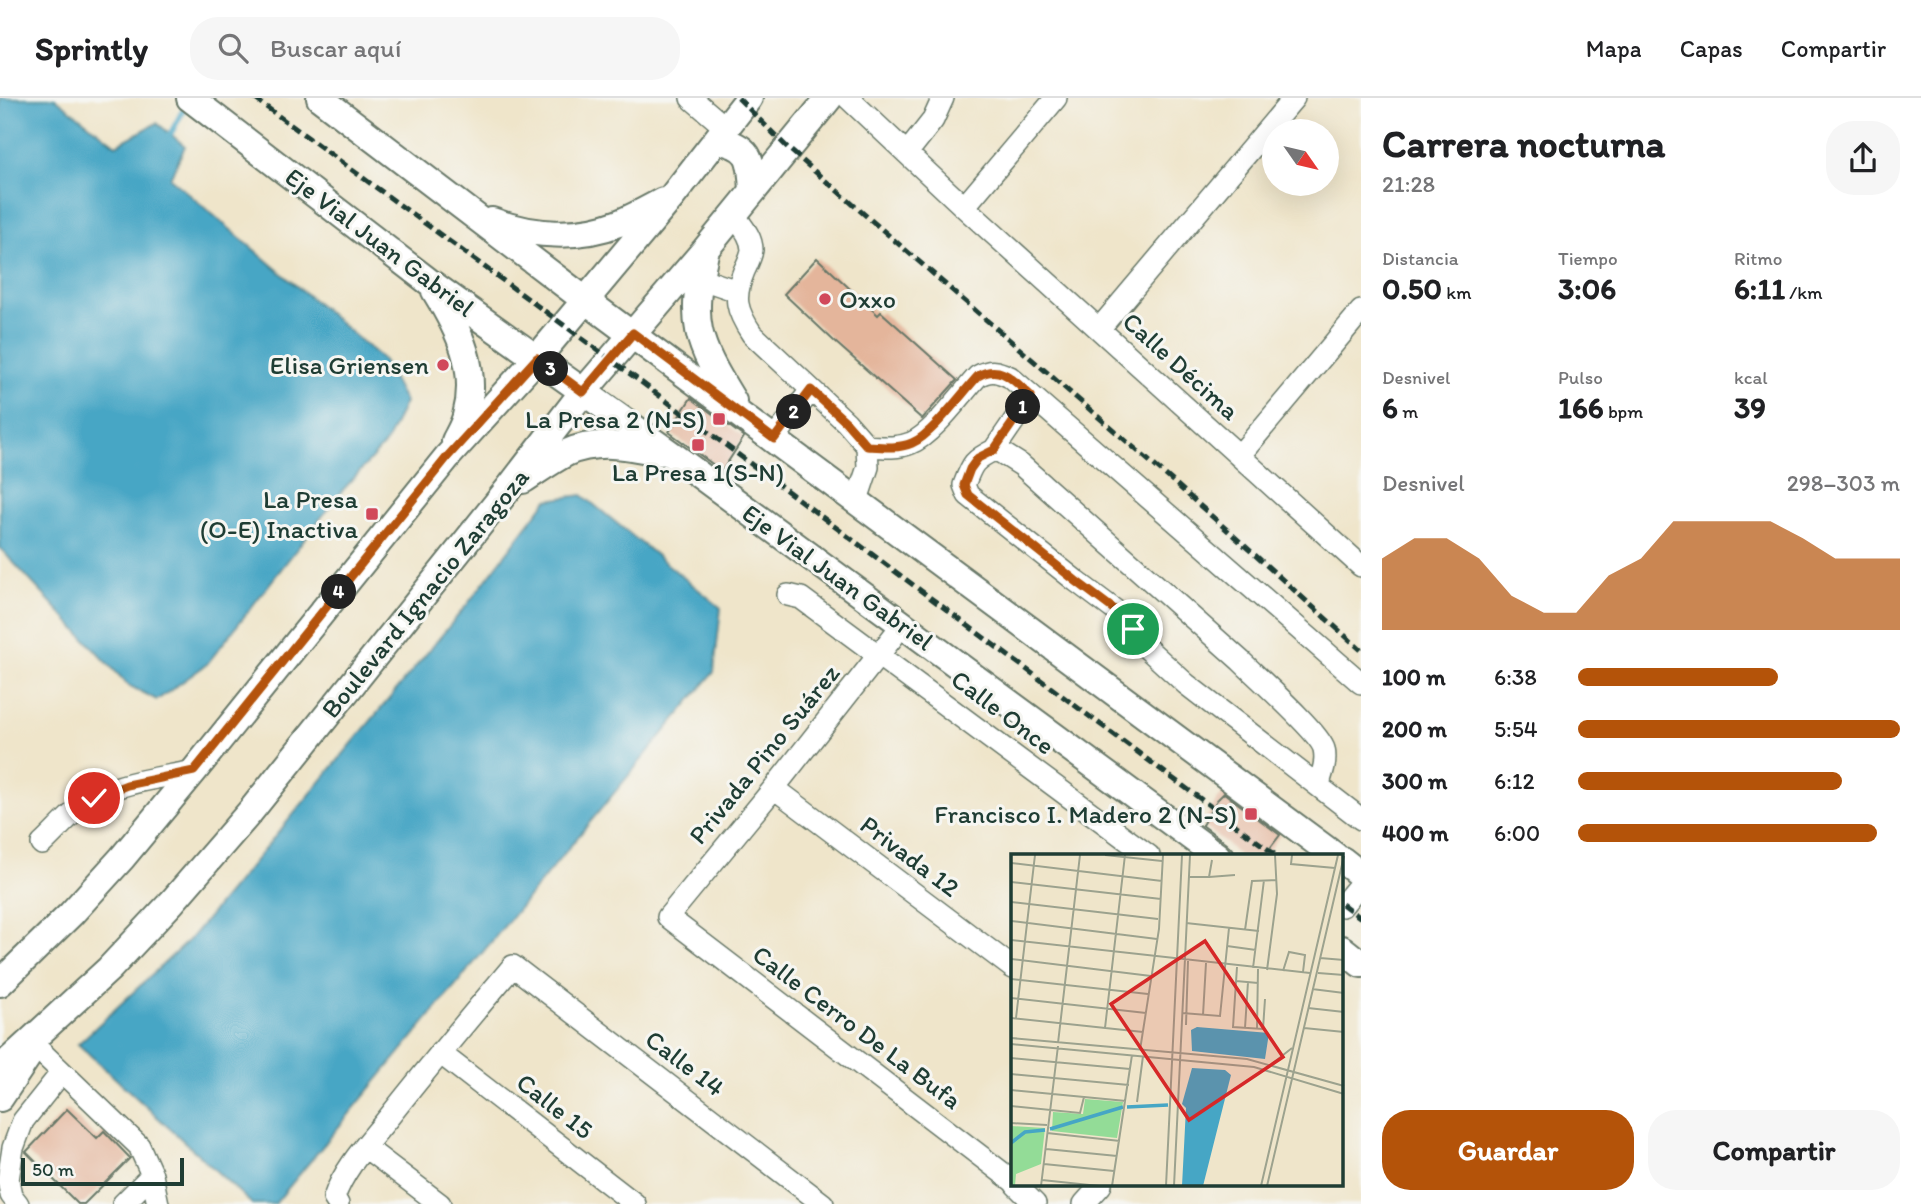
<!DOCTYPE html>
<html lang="es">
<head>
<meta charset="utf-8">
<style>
	body { margin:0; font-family:Itim,sans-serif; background:#f6f6f6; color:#202124; height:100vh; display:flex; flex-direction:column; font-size:26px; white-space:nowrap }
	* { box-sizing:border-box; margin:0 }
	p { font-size:23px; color:#757577 }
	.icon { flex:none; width:38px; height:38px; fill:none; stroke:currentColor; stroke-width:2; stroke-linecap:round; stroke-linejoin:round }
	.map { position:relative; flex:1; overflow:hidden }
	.details { display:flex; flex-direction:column; background:#fff; width:560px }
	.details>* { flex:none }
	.needle { width:46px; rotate:124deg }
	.buttons { position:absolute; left:1262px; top:21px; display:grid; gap:14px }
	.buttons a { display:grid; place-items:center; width:77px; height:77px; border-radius:50%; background:#fff; box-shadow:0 7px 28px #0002; font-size:35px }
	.scale { position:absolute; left:21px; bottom:18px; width:163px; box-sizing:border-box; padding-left:7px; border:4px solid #1f3d34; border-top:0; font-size:19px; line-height:24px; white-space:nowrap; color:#1f3d34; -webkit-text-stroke:5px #f6f6f2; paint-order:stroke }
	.pin { position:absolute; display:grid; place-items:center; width:60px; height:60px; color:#fff; margin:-30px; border:4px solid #fff; border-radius:50%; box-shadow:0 2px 7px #0007 }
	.km { position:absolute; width:35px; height:35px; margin:-18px; border-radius:50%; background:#222; color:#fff; font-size:19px; line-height:35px; text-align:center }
	.round { display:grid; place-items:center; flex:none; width:74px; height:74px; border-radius:28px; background:#f6f6f6 }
	.overview { display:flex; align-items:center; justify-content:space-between; height:119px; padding:0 21px }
	h1 { font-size:38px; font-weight:700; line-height:52px }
	.metrics { display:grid; grid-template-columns:repeat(3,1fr); gap:10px; height:119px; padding:7px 21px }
	.metrics div { display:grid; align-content:center }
	.metrics b { font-size:30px; font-weight:700 }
	.metrics small { font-size:19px; font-weight:400 }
	.metrics p { font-size:19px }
	.chart { height:196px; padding:14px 21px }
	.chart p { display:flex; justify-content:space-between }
	.chart svg { width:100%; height:126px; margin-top:7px; fill:#b45309; opacity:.7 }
	.button { display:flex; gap:14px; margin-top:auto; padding:14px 21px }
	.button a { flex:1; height:80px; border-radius:28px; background:#b45309; color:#fff; font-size:28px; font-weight:700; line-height:80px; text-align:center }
	.button a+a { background:#f6f6f6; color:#202124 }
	ul { padding:0 21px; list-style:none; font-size:23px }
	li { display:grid; grid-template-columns:112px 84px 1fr; align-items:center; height:52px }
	li i { height:18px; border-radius:9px; background:#b45309 }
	header { display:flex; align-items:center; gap:42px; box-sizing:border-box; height:98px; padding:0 35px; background:#fff; border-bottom:2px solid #e0e0e0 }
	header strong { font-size:33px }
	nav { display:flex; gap:38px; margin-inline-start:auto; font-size:24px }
	.search { width:490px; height:63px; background:#f6f6f6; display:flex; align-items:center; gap:18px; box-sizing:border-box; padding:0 24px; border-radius:28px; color:#757577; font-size:26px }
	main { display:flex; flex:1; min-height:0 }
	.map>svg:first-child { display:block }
</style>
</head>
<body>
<header>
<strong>Sprintly</strong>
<div class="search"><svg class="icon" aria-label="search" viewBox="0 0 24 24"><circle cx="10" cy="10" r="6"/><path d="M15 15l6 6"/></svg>Buscar aquí</div>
<nav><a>Mapa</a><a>Capas</a><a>Compartir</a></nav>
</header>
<main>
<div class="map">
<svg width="1361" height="1106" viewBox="0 0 1361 1106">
	<rect width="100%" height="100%" fill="#f6f6f2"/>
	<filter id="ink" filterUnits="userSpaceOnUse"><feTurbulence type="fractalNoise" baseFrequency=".0143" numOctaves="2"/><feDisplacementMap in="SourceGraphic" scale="14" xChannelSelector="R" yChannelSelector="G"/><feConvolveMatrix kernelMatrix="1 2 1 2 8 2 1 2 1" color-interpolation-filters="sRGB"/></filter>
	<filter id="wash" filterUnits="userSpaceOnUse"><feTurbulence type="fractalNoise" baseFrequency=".00686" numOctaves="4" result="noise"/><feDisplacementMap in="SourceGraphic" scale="28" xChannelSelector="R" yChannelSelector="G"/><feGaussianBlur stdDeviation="1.57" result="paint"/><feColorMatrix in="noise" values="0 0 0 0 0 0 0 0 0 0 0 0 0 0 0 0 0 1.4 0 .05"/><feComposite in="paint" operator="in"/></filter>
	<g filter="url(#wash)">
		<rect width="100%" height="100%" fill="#efe5ca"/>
		<!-- water -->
		<path fill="#46a6c5" stroke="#32727c" stroke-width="2" d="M0 0H55L116 47 157 25 185 48 170 80 382 261 405 304 386 345 342 393 207 566 157 602 128 587 0 450Z
			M582 397 721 510 714 574 275 1106H252L78 946 190 841 466 508 547 402Z"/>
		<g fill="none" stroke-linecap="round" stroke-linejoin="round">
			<!-- stream -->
			<path stroke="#46a6c5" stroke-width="6" d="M171 35 187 5"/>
		</g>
		<g id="blocks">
			<!-- building -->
			<path fill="#e4b59b" d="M817 160 878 217 881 214 957 282 922 321 834 243 784 196Z
				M691 300 744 339 722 373 669 334Z
				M1224 695 1280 737 1264 758H1239L1226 745 1202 727 1217 702Z
				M67 1011 97 1040 104 1033 130 1060 84 1106H78L26 1054Z"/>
		</g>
	</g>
	<g filter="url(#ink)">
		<use href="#blocks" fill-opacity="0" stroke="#687868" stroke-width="2"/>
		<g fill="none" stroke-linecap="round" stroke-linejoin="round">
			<defs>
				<path id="minor" d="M691 0 726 30
					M848 0 964 109 1361 468
					M907 55 933 22 943 0
					M964 109 1056 0
					M734 117C741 127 752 138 752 152 751 159 747 167 744 173 733 200 736 212 752 236L846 324 867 348 868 369 857 402
					M699 180 737 193
					M1099 231 1294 0
					M774 341 811 292
					M867 348C882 349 897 351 911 345 932 337 962 295 978 278 991 271 997 273 1010 279L1361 585
					M994 352 1031 298
					M1239 358 1361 213
					M788 497 801 500 1149 758
					M903 526 774 690 668 819 1013 1083
					M1318 688C1322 676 1327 664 1324 651 1320 635 1256 578 1241 563L1021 367 1002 355 994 352C973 362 972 366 964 387L968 397 1076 483 1124 519 1133 531 1139 543 1186 586 1361 721
					M774 690 1013 870
					M42 746C58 731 75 710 95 699 124 683 161 680 194 673
					M1342 808 1361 785
					M35 948 139 1048 152 1077 158 1106
					M440 955 635 1106
					M365 1049 440 1106
					M1016 1087 1035 1106
					M18 1106 11 1097 8 1082 13 1050 23 1023 62 974
					M123 1106 152 1077
					M338 1106 334 1100C344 1070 369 1044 389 1019 429 968 471 918 513 868L823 1106
					M1084 1106 1101 1087"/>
				<path id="major" d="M190 0 428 183 682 364 1217 758
					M320 0 585 202 1335 758
					M717 42C752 49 751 61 753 93
					M492 123C533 138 578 141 619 125 634 119 648 111 663 103
					M705 155C689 225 696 243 733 303
					M435 193C459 232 479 271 466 318 464 327 459 335 455 343
					M523 382C537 373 551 363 566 355 597 341 629 348 660 354
					M1342 762 1361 777
					M1342 851 1361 866
					M0 885 71 816 122 760 194 673 448 358 537 260 671 100 749 0
					M0 971 109 871 172 804 250 714 509 390 583 294 705 152 829 0
					M0 1000 28 958"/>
			</defs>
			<!-- minor casing -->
			<use href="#minor" stroke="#687868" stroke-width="24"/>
			<!-- major casing -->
			<use href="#major" stroke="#687868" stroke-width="30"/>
			<!-- minor -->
			<use href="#minor" stroke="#fff" stroke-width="21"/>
			<!-- major -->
			<use href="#major" stroke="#fff" stroke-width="26"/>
			<!-- rail -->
			<path stroke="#1f3d34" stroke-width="5" stroke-dasharray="10 5" stroke-linecap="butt" d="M254 0 610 261 1277 758
				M738 0 789 51 1177 387 1361 552
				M1342 806 1361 820"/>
		</g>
	</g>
	<g fill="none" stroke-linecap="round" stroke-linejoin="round" filter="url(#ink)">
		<defs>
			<path id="route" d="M94 700 127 687 194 673 448 358 537 260 583 294 633 235 774 341 811 292 846 324 867 348C882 349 898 351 912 345 932 337 962 295 978 278 1001 265 1014 283 1031 298L994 352 978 360 970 371 964 387 968 397 1076 483 1124 519 1133 531"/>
		</defs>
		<!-- route casing -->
		<use href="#route" stroke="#fff" stroke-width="14"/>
		<!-- route -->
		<use href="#route" stroke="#b45309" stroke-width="9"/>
	</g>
	<!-- markers -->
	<g fill="#d1495b" stroke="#f6f6f2" stroke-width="2.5">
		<circle cx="825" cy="201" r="7"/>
		<circle cx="443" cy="267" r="7"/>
		<rect x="712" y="314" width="14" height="14" rx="3.5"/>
		<rect x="691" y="340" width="14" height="14" rx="3.5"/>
		<rect x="365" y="409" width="14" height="14" rx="3.5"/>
		<rect x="1244" y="709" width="14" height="14" rx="3.5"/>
	</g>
	<g text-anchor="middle" stroke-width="6" stroke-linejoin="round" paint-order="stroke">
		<!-- street labels -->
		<g font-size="26" fill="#1f3d34" stroke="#f6f6f2">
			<text transform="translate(380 144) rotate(37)" y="9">Eje Vial Juan Gabriel</text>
			<text transform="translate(1181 268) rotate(42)" y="9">Calle Décima</text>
			<text transform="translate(838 479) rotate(36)" y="9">Eje Vial Juan Gabriel</text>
			<text transform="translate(425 495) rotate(-51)" y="9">Boulevard Ignacio Zaragoza</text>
			<text transform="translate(1003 614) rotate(37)" y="9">Calle Once</text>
			<text transform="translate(764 656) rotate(-51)" y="9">Privada Pino Suárez</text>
			<text transform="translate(910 758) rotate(37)" y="9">Privada 12</text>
			<text transform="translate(857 929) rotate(37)" y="9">Calle Cerro De La Bufa</text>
			<text transform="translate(685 965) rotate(37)" y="9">Calle 14</text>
			<text transform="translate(555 1008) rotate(38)" y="9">Calle 15</text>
		</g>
		<!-- poi labels -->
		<g font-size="26" fill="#1f3d34" stroke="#f6f6f2" text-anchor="end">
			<text x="839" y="210" text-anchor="start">Oxxo</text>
			<text x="429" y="276">Elisa Griensen</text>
			<text x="705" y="330">La Presa 2 (N-S)</text>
			<text x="698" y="383" text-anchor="middle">La Presa 1(S-N)</text>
			<text x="358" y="410">La Presa<tspan x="358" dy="30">(O-E) Inactiva</tspan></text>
			<text x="1237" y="725">Francisco I. Madero 2 (N-S)</text>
		</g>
	</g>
	<!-- overview -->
	<g transform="translate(1011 756)">
		<rect width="332" height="332" fill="#efe5ca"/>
		<path d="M74 245 112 248 106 284 41 277 42 258 72 260ZM0 272 34 274 30 310 5 320 4 332H0Z" fill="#93dc97"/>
		<path d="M186 173 258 179 254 205 181 197 180 176ZM181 214 214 216 220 221 192 332H171L175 254 171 250Z" fill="#46a6c5"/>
		<path fill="none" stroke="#46a6c5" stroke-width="3.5" d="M116 253 157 251M39 275 112 253M0 289 14 278 34 276"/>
		<path fill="none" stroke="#9ca28e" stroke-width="2" d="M94 1 151 7M281 1 280 10 324 14M0 9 151 27M178 23H198L201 6M198 23 224 21M0 28 150 45M0 48 147 65M0 67 146 85M175 69 248 77M234 76 241 27 266 26M0 86 299 119M216 92 245 96M309 104 333 106M0 105 140 122M226 113 222 173 252 175 254 145M242 114 253 26M256 116 266 40 264 1M272 117 278 98 294 101 292 118M307 119 333 121M0 125 137 140M225 127 247 129M301 135 333 139M0 144 135 159M297 154 333 158M171 159 209 162 218 74M192 161 195 109M0 164 132 178M5 164 24 1M175 171 177 107M94 174 114 1M234 174 237 128M293 174 333 178M246 175 247 115M0 184 236 205 333 232M47 189 69 1M0 190 243 213 333 240M129 196 148 75 152 1M0 204 119 215M262 209 281 194M0 220 118 231M0 236 115 247M126 248 132 202M0 252 69 259 73 243M0 269 36 271M36 279 109 287M35 295 106 302M33 310 103 317M31 326 88 332M30 332 47 192M101 332 121 201M155 332 171 1M163 332 179 1M250 332 327 1M256 332 333 2"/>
		<path fill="#d62828" fill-opacity="0.15" stroke="#d62828" stroke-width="3.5" d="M194 87 272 203 178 266 100 150Z"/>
		<rect width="332" height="332" fill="none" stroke="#1f3d34" stroke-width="3.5"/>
	</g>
</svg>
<div class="buttons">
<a><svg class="needle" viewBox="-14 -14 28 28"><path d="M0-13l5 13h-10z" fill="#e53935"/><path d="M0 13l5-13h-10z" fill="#757577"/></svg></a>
</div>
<div class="scale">50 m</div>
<div class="pin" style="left:1133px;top:531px;background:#1e9e55"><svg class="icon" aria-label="arrive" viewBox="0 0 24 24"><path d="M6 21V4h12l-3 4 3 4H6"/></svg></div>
<div class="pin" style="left:94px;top:700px;background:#d93025"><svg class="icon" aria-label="check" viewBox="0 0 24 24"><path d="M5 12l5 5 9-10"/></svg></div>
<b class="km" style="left:1023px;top:309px">1</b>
<b class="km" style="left:794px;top:314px">2</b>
<b class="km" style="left:551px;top:271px">3</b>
<b class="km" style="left:339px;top:494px">4</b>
</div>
<section class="details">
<div class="overview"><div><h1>Carrera nocturna</h1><p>21:28</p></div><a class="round"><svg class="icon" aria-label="share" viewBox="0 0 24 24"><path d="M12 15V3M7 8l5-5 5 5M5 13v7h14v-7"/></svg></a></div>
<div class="metrics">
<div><p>Distancia</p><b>0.50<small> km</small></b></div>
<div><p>Tiempo</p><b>3:06</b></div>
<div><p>Ritmo</p><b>6:11<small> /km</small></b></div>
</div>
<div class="metrics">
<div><p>Desnivel</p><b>6<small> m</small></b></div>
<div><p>Pulso</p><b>166<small> bpm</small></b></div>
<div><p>kcal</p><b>39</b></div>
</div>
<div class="chart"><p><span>Desnivel</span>298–303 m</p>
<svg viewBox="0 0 160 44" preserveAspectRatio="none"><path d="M0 44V19L10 12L20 12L30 19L40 32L50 38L60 38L70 25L80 19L90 6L100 6L110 6L120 6L130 12L140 19L150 19L160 19V44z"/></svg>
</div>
<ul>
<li><b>100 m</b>6:38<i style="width:62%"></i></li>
<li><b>200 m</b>5:54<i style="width:100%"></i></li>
<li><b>300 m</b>6:12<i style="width:82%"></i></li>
<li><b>400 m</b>6:00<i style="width:93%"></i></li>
</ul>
<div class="button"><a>Guardar</a><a>Compartir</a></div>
</section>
</main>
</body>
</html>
